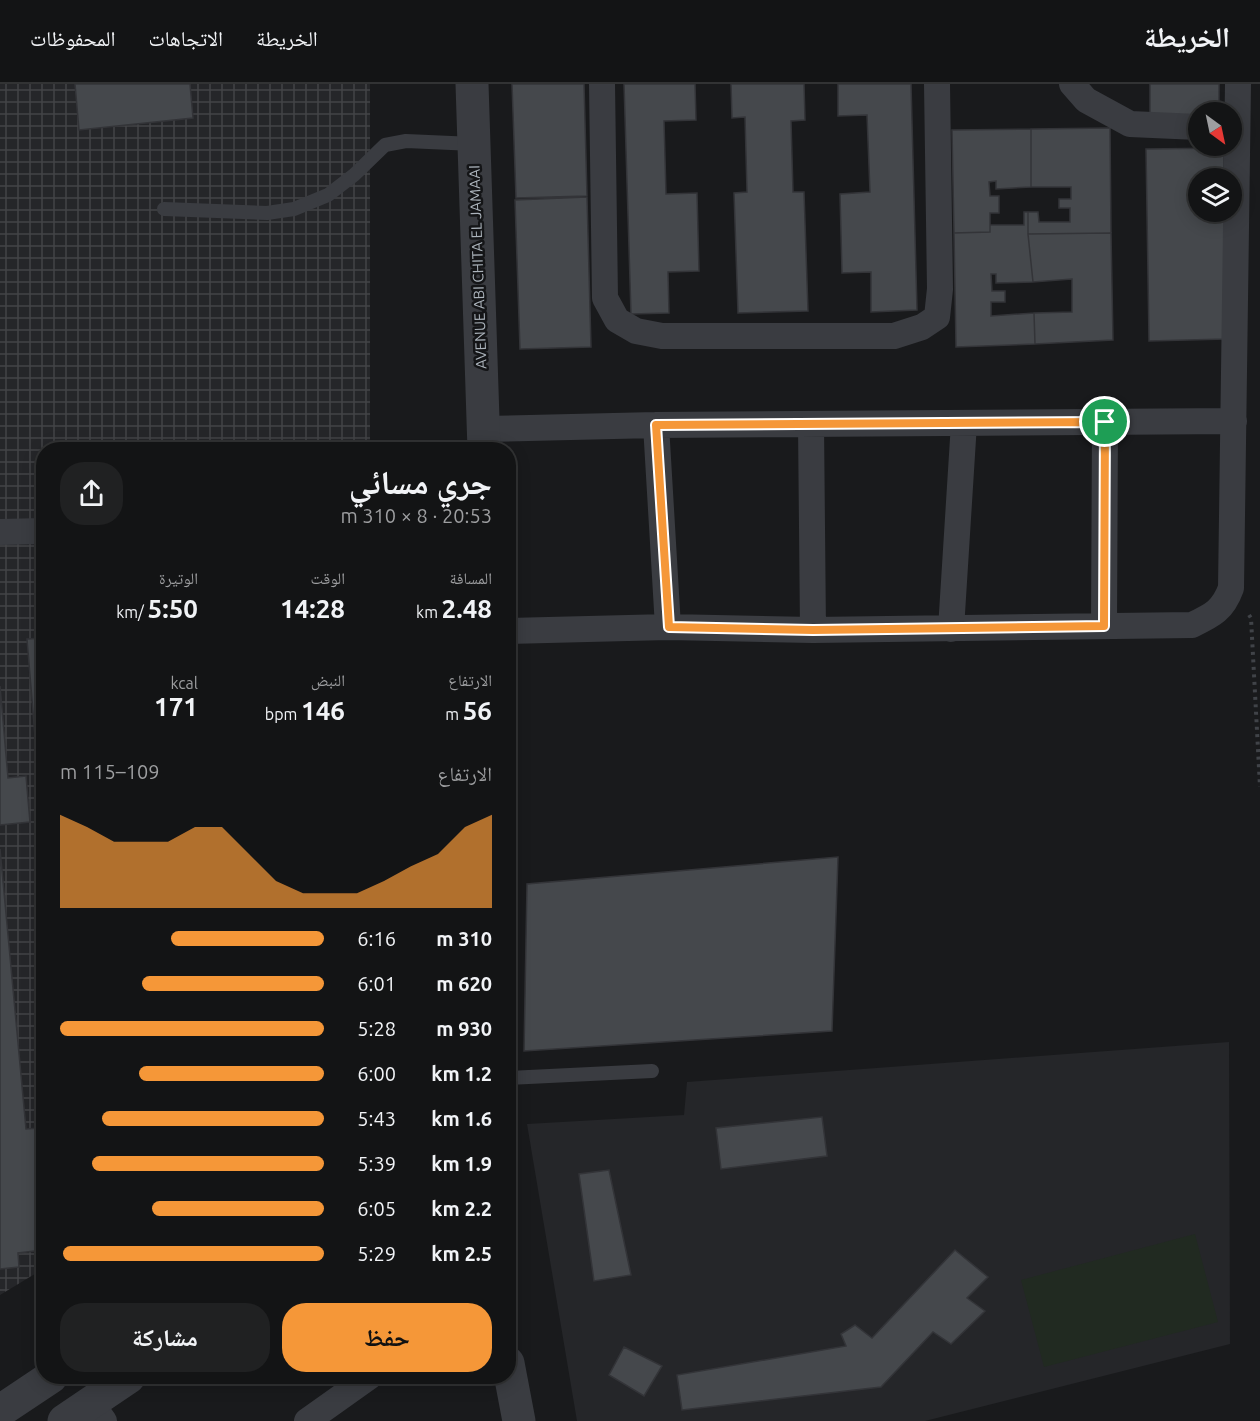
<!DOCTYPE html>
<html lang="ar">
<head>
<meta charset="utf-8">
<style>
	body { margin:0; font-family:Ubuntu,"Noto Naskh Arabic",sans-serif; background:#202122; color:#f1f3f6; direction:rtl; height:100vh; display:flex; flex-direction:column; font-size:22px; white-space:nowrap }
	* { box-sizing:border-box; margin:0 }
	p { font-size:20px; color:#9d9ea0 }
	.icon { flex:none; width:33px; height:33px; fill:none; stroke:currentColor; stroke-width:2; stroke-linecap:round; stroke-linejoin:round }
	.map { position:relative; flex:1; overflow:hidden; direction:ltr }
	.drawer { position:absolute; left:36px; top:358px; width:480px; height:942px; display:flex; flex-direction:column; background:#131415; border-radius:24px; box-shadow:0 3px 15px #0003,0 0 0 2px #323334; direction:rtl }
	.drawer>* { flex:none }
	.needle { width:39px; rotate:147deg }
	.fabs { position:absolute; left:1188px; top:18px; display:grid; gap:12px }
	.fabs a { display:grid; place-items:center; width:54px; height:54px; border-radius:50%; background:#131415; box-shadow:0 3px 15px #0003,0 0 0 2px #323334; font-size:30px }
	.pin { position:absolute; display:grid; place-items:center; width:51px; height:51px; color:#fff; margin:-26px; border:3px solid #fff; border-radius:50%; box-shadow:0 2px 6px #0007 }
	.round { display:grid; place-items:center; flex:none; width:63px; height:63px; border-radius:24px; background:#202122 }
	.headline { display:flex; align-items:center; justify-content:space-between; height:102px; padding:0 24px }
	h1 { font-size:33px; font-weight:700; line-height:45px }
	.metrics { display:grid; grid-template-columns:repeat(3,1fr); gap:9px; height:102px; padding:6px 24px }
	.metrics div { display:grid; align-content:center }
	.metrics b { font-size:26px; font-weight:700 }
	.metrics small { font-size:16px; font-weight:400 }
	.metrics p { font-size:16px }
	.chart { height:168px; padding:12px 24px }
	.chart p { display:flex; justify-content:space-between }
	.chart svg { width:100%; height:108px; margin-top:6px; fill:#f59738; opacity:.7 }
	.action { display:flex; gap:12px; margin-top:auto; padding:12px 24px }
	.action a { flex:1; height:69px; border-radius:24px; background:#f59738; color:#111; font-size:24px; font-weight:700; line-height:69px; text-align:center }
	.action a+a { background:#202122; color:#f1f3f6 }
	ul { padding:0 24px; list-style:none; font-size:20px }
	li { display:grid; grid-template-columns:96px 72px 1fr; align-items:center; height:45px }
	li i { height:15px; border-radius:8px; background:#f59738 }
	header { display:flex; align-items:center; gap:36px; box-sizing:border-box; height:84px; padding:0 30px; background:#131415; border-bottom:2px solid #323334 }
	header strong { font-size:28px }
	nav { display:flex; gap:33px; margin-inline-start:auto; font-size:21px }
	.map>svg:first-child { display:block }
</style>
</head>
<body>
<header>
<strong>الخريطة</strong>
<nav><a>الخريطة</a><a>الاتجاهات</a><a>المحفوظات</a></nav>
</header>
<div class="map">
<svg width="1260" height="1337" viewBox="0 0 1260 1337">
	<defs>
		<pattern id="industrial-grid" width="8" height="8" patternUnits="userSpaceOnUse" patternTransform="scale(1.5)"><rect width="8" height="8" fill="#252629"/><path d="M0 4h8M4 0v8" fill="none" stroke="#424346"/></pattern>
	</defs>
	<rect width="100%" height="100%" fill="#191a1c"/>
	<!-- built -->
	<path fill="#252629" d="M1229 958 1230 1260 925 1337H577L527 1040 684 1031 687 998Z"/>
	<!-- industrial -->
	<path fill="url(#industrial-grid)" d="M0 0H370V366H44L43 1185 0 1211Z"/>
	<!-- garden -->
	<path fill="#212a21" d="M1195 1150 1218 1238 1044 1283 1021 1196Z"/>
	<!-- building -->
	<path fill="#45484c" stroke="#333438" stroke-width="1.5" d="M75 0H190L193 34 79 46Z
		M512 0H584L587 112 516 114Z
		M624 0H695L696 36 664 37 666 110 697 109 699 187 668 188 669 229 631 230Z
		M731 0H804L805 36 791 37 793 108H804L808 227 738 229 734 109 747 108 745 33 732 34Z
		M838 0H911L917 226 871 228V188L842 189 840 110 870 108 867 31 838 32Z
		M1150 0H1219V28H1198V31L1150 34Z
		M1110 44 1111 149 1028 150V128H1038L1039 138H1070V124H1059V115H1071V103H1031V45Z
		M1031 45V103L996 105V97L989 98 990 112H999V129H990V148L954 149 952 46Z
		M1224 64V94H1198V128H1225L1226 255 1149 257 1146 65Z
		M587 113 591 263 520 265 515 116Z
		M1024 128H1028V150L1033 198 996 199V190H991L992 207H1005V218H991V232L1034 229 1035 260 956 263 954 149 990 148V141H1024Z
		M1111 149 1113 256 1035 260 1034 229 1072 228V195L1033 198 1028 150Z
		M44 554V762L27 555Z
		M0 602 8 694 26 692 30 738 0 741Z
		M0 765 26 1045 40 1044 44 1078V1166L18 1169 19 1183 0 1185Z
		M838 773 832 947 524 967 527 800Z
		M822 1033 827 1072 721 1085 716 1044Z
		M609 1086 631 1191 594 1197 579 1090Z
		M955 1166 988 1193 967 1214 985 1227 951 1260 933 1248 881 1303 682 1326 677 1291 846 1262 841 1250 855 1241 872 1254Z
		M624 1263 662 1282 644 1312 609 1291Z"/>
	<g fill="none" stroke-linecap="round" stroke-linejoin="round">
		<!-- path -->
		<path stroke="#404348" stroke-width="4" stroke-dasharray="3 4.5" stroke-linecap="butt" d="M1249 531 1251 534 1260 703"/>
		<!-- service -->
		<path stroke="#3a3c41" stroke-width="14" d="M164 125 267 129 294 125 328 111 354 91 385 61 406 57 474 60
			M508 994 652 987"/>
		<!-- minor -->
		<path stroke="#3a3c41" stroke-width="26" d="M602 0 605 214 617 236 636 247 662 252H894L922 243 937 233 940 205 937 0
			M1072 0 1086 16 1130 40 1198 43
			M811 340 813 546
			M656 341 668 543
			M484 345 656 341 1234 337
			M0 448 44 447
			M1104 542 1105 338
			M951 545 964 339
			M508 547 668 543 813 546 1192 541C1213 531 1223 526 1231 504L1238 0
			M91 1319 104 1337
			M307 1337 369 1293"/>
		<!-- tertiary -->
		<path stroke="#3a3c41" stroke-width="33" d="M472 0 484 366
			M508 1279 519 1337
			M0 1327 51 1293
			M64 1337 129 1293"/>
	</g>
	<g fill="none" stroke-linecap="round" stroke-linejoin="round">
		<defs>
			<path id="route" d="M1105 338 1104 542 813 546 669 543 656 341Z"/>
		</defs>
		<!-- route casing -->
		<use href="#route" stroke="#fff" stroke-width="12"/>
		<!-- route -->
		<use href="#route" stroke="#f59738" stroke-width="8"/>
	</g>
	<g text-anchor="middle" stroke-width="5" stroke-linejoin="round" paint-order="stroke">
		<!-- street labels -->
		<g font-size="15" fill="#abb3bb" stroke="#141517">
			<text transform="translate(478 183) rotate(-92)" y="5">AVENUE ABI CHITA EL JAMAAI</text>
		</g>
	</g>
</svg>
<div class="fabs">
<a><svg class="needle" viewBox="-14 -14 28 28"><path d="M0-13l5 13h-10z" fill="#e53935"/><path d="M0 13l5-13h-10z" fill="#9d9ea0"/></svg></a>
<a><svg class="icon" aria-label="layers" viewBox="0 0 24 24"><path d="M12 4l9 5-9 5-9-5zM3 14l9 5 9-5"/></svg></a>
</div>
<div class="pin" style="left:1105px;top:338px;background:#1e9e55"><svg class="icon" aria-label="arrive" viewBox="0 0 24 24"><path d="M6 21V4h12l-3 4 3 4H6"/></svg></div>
<section class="drawer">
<div class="headline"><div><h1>جري مسائي</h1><p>20:53 · 8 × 310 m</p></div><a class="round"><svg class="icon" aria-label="share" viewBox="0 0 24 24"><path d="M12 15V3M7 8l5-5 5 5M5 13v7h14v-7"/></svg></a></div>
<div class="metrics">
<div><p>المسافة</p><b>2.48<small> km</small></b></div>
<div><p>الوقت</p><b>14:28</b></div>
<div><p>الوتيرة</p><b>5:50<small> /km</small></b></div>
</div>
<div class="metrics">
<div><p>الارتفاع</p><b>56<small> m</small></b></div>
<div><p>النبض</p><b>146<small> bpm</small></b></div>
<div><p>kcal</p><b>171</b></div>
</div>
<div class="chart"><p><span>الارتفاع</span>109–115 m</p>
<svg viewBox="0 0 160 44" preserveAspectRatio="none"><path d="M0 44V6L10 11L20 17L30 17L40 17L50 11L60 11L70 22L80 33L90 38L100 38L110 38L120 33L130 27L140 22L150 11L160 6V44z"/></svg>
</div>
<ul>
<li><b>310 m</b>6:16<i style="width:58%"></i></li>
<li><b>620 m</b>6:01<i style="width:69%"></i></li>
<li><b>930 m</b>5:28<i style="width:100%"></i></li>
<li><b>1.2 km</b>6:00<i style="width:70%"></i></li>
<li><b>1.6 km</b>5:43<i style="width:84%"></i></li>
<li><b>1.9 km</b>5:39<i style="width:88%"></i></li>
<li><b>2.2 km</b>6:05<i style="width:65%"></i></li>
<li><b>2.5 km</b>5:29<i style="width:99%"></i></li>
</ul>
<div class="action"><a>حفظ</a><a>مشاركة</a></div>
</section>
</div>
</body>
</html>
